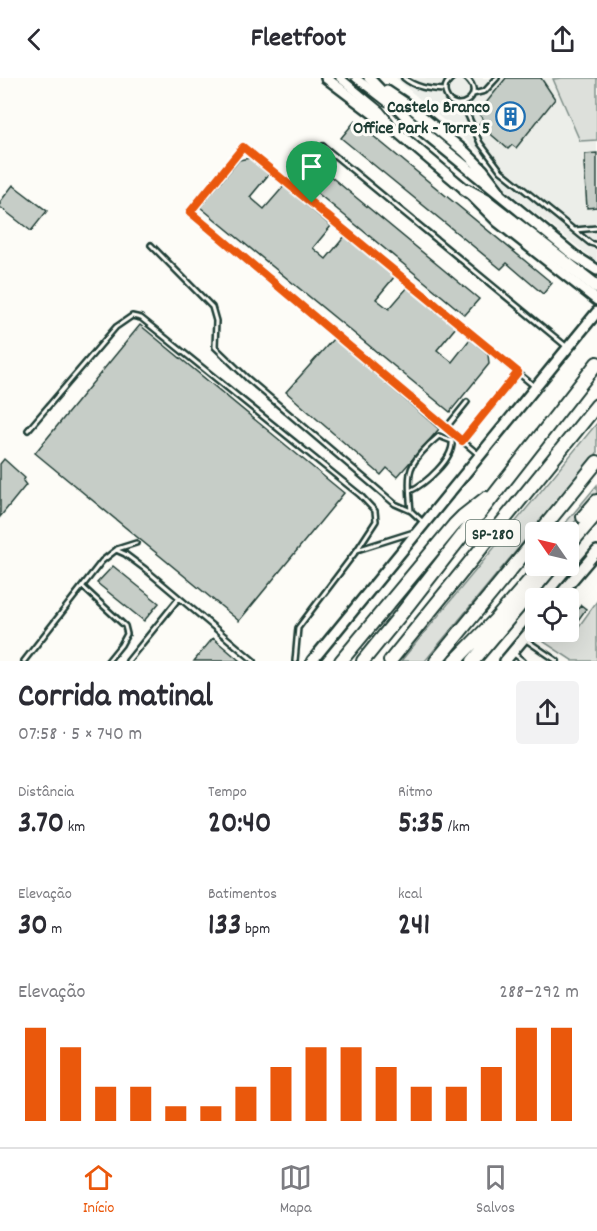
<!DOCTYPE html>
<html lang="pt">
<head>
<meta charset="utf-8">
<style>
	body { margin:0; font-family:Dekko,sans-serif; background:#f2f2f3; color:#2b2b33; height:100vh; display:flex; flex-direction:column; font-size:22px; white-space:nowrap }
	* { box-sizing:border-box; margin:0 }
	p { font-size:20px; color:#7c7c81 }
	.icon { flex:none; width:33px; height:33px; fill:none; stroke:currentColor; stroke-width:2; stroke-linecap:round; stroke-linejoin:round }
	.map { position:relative; height:583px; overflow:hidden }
	.details { display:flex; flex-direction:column; background:#fff; flex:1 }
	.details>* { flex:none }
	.needle { width:39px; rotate:304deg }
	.controls { position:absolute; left:525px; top:444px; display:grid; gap:12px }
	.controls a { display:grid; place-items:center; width:54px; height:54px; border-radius:6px; background:#fff; box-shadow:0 6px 24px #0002; font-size:30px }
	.pin { position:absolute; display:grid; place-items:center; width:51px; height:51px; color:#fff; margin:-62px -26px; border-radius:50% 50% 50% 0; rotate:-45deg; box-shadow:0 0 6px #0007 }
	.pin .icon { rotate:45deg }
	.round { display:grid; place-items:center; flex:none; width:63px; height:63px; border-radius:6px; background:#f2f2f3 }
	.summary { display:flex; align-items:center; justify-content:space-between; height:102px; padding:0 18px }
	h1 { font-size:33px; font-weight:800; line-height:45px }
	.stats { display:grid; grid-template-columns:repeat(3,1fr); gap:9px; height:102px; padding:6px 18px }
	.stats div { display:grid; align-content:center }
	.stats b { font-size:30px; font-weight:800 }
	.stats small { font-size:16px; font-weight:400 }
	.stats p { font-size:16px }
	.chart { height:168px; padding:12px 18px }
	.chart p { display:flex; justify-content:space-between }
	.chart svg { width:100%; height:108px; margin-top:6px; stroke:#ea580c; stroke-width:6 }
	header { display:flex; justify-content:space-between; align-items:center; height:78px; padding:0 18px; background:#fff; font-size:27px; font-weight:800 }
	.menu { display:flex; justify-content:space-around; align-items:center; height:84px; border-top:2px solid #e1e1e2; background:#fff; font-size:16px; color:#7c7c81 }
	.menu a { display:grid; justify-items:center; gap:3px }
	.menu .selected { color:#ea580c }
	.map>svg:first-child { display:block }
</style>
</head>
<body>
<header><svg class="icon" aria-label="back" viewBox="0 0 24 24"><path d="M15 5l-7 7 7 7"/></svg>Fleetfoot<svg class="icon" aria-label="share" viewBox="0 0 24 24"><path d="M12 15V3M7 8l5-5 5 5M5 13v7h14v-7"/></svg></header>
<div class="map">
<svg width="597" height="583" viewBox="0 0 597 583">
	<rect width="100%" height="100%" fill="#fdfcf7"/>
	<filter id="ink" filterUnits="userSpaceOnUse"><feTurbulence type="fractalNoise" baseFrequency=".0167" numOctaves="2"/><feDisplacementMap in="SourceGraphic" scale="12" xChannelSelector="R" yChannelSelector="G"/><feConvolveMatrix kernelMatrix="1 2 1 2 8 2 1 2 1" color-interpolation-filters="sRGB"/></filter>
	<g filter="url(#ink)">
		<!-- built -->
		<path fill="#eceee9" d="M396 0H597V184L505 111 488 82Z"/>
		<!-- green -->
		<path fill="#dde0db" stroke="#7e8e88" stroke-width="1.5" d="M562 0H597V62L580 63 553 1Z
			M597 345V375L425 583H401Z
			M597 407V418L566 454H558Z
			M597 523V583H573L544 564 556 554H568L569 547 577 551Z"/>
		<!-- building -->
		<path fill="#c6cdc7" stroke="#1f3d34" stroke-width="1.5" d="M506 0H541L555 21 516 70 512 67 508 71 479 46 483 41 478 35Z
			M355 43 552 205 543 216 507 185 501 191 341 60Z
			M597 75V129L587 130 584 85H585V76Z
			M250 80 269 96 250 119 264 131 284 108 331 148 313 170 326 181 345 158 395 198 376 221 389 231 408 209 456 249 437 272 452 284 470 261 488 276 489 286 450 334 200 129 239 82Z
			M318 88 479 221 465 237 304 104Z
			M13 107 47 133 31 153 0 129V124Z
			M140 247 344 415 239 543 35 375Z
			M334 260 439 351 397 399 387 390 381 397 286 314Z
			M4 381 25 400 23 403 26 407 0 439V386Z
			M113 488 159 525 144 543 97 505Z
			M581 527 586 531 576 545 571 541Z
			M213 560 240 583H194Z"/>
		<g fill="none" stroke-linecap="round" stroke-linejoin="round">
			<defs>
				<path id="lane" d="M404 0C416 10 429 11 444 12
					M452 0C447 4 443 10 446 17 454 38 488 18 466 0
					M473 16 485 13 497 0
					M463 26 480 65 501 93 590 165 597 167
					M323 68 567 269
					M575 152 597 150
					M151 167 212 229 216 243 215 269 247 300 395 426 411 433 423 444
					M446 350 467 324
					M28 352 116 249 132 238 141 240 360 417 375 433 376 443 357 472
					M462 363 518 295
					M478 376 190 134 243 69 534 308
					M410 413C425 406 454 381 452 363L439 358C429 366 412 382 410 395 408 407 410 422 411 433
					M117 471 136 465
					M83 509 125 548 127 556 121 567 108 583
					M526 562 557 583
					M513 575 523 583
					M24 583 102 483 116 472 125 476 145 491 254 583
					M128 583 179 520
					M295 583 298 550 357 472 414 454"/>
				<path id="street" d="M340 0 380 33 389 44
					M356 0 387 24"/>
				<path id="secondary" d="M326 0 396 53 466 112 498 144 597 222
					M369 0 409 42 575 178 597 192
					M387 13 408 27 465 74 483 92 499 113
					M557 520 597 473
					M312 583 597 234
					M505 583 536 546"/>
				<path id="highway" d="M466 112 486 123 597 209
					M583 439 597 423
					M540 454 597 384
					M568 469 597 435
					M341 583 454 447 463 438 486 420
					M363 583 402 535 597 285
					M390 583 597 327
					M436 583 536 461
					M455 583 495 542 542 488
					M473 583 553 488"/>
			</defs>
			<!-- lane casing -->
			<use href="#lane" stroke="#1f3d34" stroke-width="8"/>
			<!-- street casing -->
			<use href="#street" stroke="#1f3d34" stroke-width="11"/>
			<!-- secondary casing -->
			<use href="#secondary" stroke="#1f3d34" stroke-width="14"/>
			<!-- highway casing -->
			<use href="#highway" stroke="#1f3d34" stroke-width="16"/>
			<!-- lane -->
			<use href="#lane" stroke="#fdfcf7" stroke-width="3"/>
			<!-- street -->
			<use href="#street" stroke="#fdfcf7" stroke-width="7"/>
			<!-- secondary -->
			<use href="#secondary" stroke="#fdfcf7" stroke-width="9"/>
			<!-- highway -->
			<use href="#highway" stroke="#fdfcf7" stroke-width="12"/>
		</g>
	</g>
	<g fill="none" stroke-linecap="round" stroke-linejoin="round" filter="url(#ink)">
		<defs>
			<path id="route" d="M243 69 518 294 462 363 190 134Z"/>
		</defs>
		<!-- route casing -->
		<use href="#route" stroke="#fff" stroke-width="12"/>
		<!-- route -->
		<use href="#route" stroke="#ea580c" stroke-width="8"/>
	</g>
	<!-- icons -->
	<defs>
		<symbol id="building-ring" viewBox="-11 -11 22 22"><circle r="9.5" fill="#fdfcf7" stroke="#1f6fb2" stroke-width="1.5"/><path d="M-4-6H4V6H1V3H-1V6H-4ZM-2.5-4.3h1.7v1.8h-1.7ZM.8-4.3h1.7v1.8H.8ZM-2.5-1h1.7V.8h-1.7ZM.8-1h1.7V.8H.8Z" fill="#1f6fb2"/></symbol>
	</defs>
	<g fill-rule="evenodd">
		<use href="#building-ring" x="494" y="22" width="33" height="33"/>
	</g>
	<g text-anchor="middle" stroke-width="6" stroke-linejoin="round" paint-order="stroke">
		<!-- shield labels -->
		<rect fill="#fdfcf7" stroke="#62766e" stroke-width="1.5" x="466" y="442" width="54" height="26" rx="4.5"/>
		<g font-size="16" font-weight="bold" fill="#1f3d34">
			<text x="493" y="461">SP-280</text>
		</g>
		<!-- poi labels -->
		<g font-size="18" font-weight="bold" fill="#1f3d34" stroke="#fdfcf7" text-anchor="end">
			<text x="490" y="34">Castelo Branco<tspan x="490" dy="21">Office Park - Torre 5</tspan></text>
		</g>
	</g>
</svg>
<div class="controls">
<a><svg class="needle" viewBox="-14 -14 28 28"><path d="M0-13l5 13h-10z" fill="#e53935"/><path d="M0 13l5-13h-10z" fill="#7c7c81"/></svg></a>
<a><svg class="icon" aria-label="locate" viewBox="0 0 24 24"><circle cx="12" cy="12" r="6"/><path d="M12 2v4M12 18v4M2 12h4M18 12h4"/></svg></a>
</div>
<div class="pin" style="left:312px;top:125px;background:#1e9e55"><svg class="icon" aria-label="arrive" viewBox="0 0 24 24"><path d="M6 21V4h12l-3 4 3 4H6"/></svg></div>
</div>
<section class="details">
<div class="summary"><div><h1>Corrida matinal</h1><p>07:58 · 5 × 740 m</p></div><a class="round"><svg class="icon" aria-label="share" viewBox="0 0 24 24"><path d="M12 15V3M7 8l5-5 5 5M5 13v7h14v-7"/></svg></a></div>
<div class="stats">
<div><p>Distância</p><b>3.70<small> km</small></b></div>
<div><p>Tempo</p><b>20:40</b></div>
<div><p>Ritmo</p><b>5:35<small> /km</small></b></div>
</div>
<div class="stats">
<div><p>Elevação</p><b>30<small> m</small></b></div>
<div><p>Batimentos</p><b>133<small> bpm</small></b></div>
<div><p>kcal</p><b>241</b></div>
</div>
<div class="chart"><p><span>Elevação</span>288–292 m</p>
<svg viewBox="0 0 160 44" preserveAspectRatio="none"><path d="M5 44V6M15 44V14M25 44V30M35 44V30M45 44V38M55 44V38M65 44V30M75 44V22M85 44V14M95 44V14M105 44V22M115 44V30M125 44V30M135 44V22M145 44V6M155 44V6"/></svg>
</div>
</section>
<nav class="menu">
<a class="selected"><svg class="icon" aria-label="home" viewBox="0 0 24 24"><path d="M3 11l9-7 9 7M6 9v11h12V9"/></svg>Início</a>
<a><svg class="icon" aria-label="map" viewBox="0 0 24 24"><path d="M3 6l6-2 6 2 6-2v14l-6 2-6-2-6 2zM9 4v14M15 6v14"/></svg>Mapa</a>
<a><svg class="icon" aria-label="saved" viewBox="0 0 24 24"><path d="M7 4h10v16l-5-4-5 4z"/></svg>Salvos</a>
</nav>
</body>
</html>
